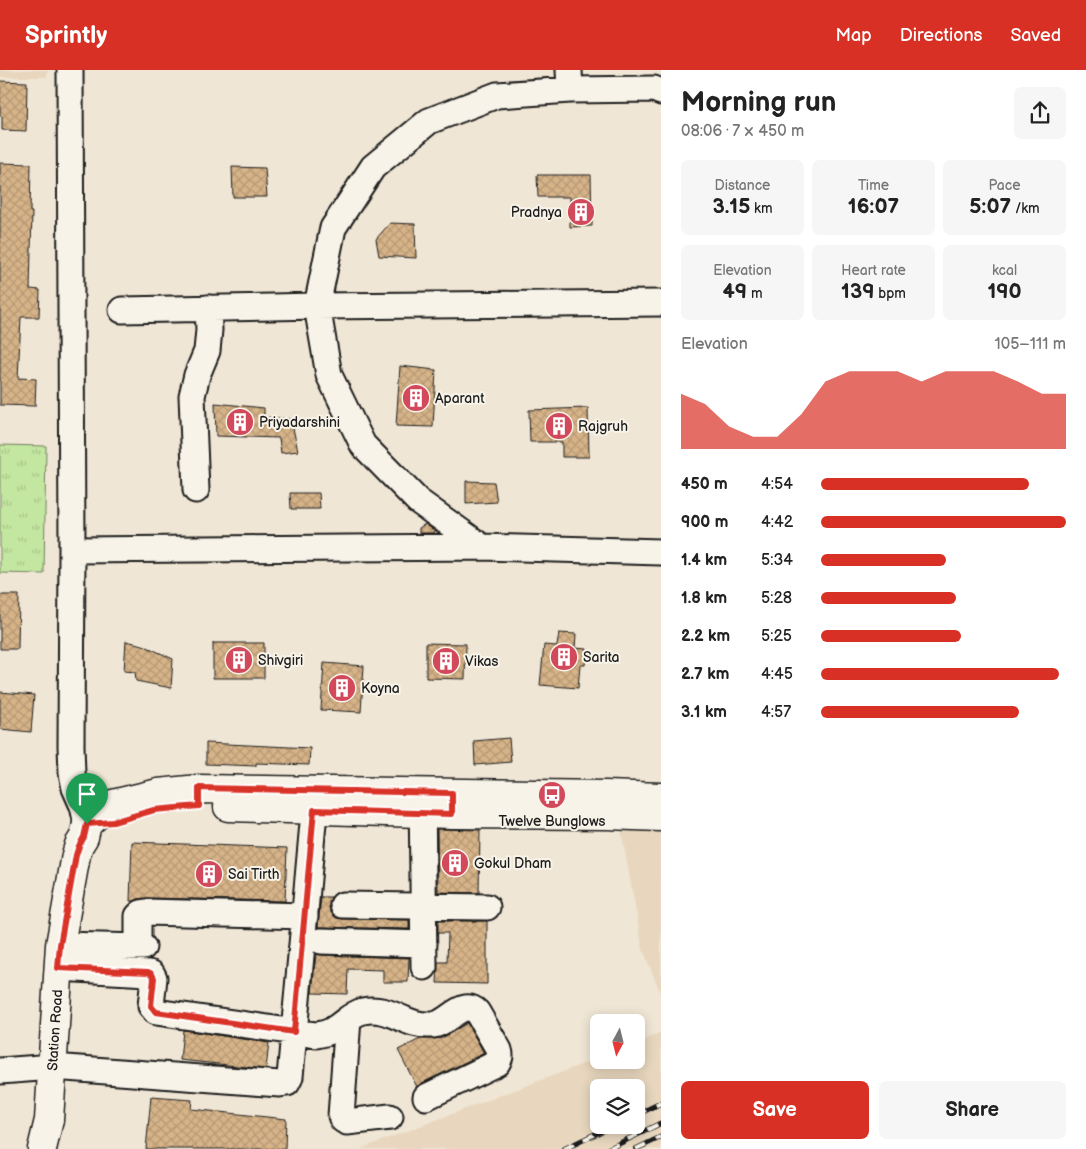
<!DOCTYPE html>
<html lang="en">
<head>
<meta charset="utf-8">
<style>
	body { margin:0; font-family:"Balsamiq Sans",sans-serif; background:#f6f6f6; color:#222; height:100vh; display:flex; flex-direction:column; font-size:19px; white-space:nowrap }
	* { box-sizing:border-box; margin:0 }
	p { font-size:16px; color:#767676 }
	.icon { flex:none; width:28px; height:28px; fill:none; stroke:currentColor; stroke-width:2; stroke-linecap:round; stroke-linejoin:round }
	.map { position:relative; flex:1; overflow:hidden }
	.panel { display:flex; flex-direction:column; background:#fff; width:425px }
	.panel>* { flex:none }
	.needle { width:32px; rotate:187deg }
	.fabs { position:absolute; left:590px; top:944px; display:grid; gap:10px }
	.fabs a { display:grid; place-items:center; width:55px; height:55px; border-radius:8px; background:#fff; box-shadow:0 2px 12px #0003; font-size:25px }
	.pin { position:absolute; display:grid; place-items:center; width:42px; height:42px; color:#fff; margin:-51px -21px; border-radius:50% 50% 50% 0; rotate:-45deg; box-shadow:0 0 5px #0007 }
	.pin .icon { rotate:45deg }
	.round { display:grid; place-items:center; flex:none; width:52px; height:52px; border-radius:8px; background:#f6f6f6 }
	.headline { display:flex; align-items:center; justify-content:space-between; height:85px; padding:0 20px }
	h1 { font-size:28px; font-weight:600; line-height:38px }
	.metrics { display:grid; grid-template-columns:repeat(3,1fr); gap:8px; height:85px; padding:5px 20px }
	.metrics div { display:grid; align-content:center; border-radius:8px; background:#f6f6f6; text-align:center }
	.metrics b { font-size:21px; font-weight:600 }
	.metrics small { font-size:14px; font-weight:400 }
	.metrics p { font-size:14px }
	.chart { height:140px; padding:10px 20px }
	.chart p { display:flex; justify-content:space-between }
	.chart svg { width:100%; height:90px; margin-top:5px; fill:#d93025; opacity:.7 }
	.cta { display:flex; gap:10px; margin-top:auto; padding:10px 20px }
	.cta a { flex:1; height:58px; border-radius:8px; background:#d93025; color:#fff; font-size:20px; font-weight:600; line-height:58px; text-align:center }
	.cta a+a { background:#f6f6f6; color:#222 }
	ul { padding:0 20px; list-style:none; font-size:16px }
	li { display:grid; grid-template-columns:80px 60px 1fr; align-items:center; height:38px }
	li i { height:12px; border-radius:6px; background:#d93025 }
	header { display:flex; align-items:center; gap:30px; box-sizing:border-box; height:70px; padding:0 25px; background:#d93025; color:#fff }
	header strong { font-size:24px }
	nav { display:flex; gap:28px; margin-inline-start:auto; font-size:18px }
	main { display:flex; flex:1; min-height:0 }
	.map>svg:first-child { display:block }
</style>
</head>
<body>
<header>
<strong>Sprintly</strong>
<nav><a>Map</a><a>Directions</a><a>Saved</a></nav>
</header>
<main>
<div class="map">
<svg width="661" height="1079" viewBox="0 0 661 1079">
	<defs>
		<pattern id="grass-tufts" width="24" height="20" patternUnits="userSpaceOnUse" patternTransform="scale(1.25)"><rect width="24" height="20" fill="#c3e6a0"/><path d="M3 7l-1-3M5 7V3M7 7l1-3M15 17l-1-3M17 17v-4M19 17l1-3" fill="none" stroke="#a7c589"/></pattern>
		<pattern id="building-cross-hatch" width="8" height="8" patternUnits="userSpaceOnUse" patternTransform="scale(1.25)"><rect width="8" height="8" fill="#d6b388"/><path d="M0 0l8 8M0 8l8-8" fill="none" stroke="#b79975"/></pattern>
	</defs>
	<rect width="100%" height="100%" fill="#f0e6d5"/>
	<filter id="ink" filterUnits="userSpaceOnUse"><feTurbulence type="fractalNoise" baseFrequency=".02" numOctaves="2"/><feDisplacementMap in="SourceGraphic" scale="10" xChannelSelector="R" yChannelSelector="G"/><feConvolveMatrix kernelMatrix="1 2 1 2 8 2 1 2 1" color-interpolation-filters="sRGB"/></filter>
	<g filter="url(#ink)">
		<!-- built -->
		<path fill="#e8d7be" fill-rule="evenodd" d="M0 0H47V7H0Z
			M619 749 661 751V924L643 880Z
			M661 962V1079H360L599 988V990H636V974ZM599 1018H636V1055H599Z"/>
		<!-- grass -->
		<path fill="url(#grass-tufts)" stroke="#70815e" d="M0 375 46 376 44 504 0 503Z"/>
		<!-- building -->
		<path fill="url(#building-cross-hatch)" stroke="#1c1c1c" d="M0 11 27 12 26 61 2 60V46H0Z
			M0 93 31 94 30 142H32L30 219 40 220 39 247H21L18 308 36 309 35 336 0 335Z
			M232 97 265 98 267 127H233Z
			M537 105H591L592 156 570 157V127H538Z
			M390 153 415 154 416 188 379 186 376 169Z
			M400 296 436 300 433 357 396 356Z
			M215 333 264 338V347L291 349 298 381 281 383 279 368 216 366Z
			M588 338 589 387H562V372H530L529 340Z
			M466 411 494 412 497 432 466 434Z
			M290 423H319L320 439H291Z
			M425 454 435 461 434 463H419V458Z
			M0 525H19L18 579H0Z
			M559 563 576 564 575 578 587 579 585 595H580L578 618 540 615 544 575 557 576Z
			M126 571 143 575 173 589 171 618 136 611 135 602 124 601Z
			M213 573H264V608H213Z
			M426 573 466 574 465 609 426 608Z
			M324 593 364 596 361 642 321 640Z
			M0 622 34 625 31 662 0 659Z
			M509 668 511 692 475 695 474 671Z
			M206 673 310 678 309 695 256 693V696L206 694Z
			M437 759 480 760 479 823 438 822Z
			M132 772 287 778 285 831 146 828 138 829 134 831H130Z
			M321 827H331L329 835 331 842 336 848 343 849 409 850V859L318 857Z
			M438 851H487V914L437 913 438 892H447L448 863H438Z
			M316 884 321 885 409 888 408 912H383V900L348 899 347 924 312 923Z
			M467 953 484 983 420 1014 417 1017 398 980 420 969H434L442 968Z
			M183 960 269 973 266 999 180 990Z
			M151 1027 192 1030 191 1039 286 1049 285 1079H146Z"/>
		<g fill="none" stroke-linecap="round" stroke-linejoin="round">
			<defs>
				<path id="minor" d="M70 0 72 480 71 676 72 703 75 718 83 736 87 754
					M569 0 570 20
					M122 240 317 236 661 233
					M196 420 192 326 197 305 207 281 209 260 208 238
					M482 477 418 431 363 375 329 305 317 236 333 158 373 97 429 51 497 25 570 20 654 19 661 22
					M72 480 482 477 661 482
					M422 722 424 897
					M343 835 487 837
					M321 871 424 874
					M60 875 143 877
					M138 877V846L141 843 146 842 305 846
					M58 898 148 903 152 904 154 908 151 936 156 942 316 965C322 964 329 963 334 959 344 953 351 944 363 941 390 935 406 957 430 955 432 955 435 955 437 954 450 950 464 929 477 942L499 980C501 986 500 988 497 993L426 1027
					M348 949 341 1046 343 1050 347 1052 390 1047
					M0 1001 53 997 280 1014 287 1013 290 1007 316 720"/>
				<g id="major">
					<path d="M228 737 452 744 606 745 661 747"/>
					<path d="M87 754 108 735 158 723 199 719 606 725 661 727"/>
					<path id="s1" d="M42 1079 49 1050 60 875 76 785 79 775 84 767 87 754"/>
				</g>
			</defs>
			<!-- minor casing -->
			<use href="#minor" stroke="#1c1c1c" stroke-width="29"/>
			<!-- major casing -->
			<use href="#major" stroke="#1c1c1c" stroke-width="31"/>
			<!-- minor -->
			<use href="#minor" stroke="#f7f3e8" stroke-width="25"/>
			<!-- major -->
			<use href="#major" stroke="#f7f3e8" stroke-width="28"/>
			<defs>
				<path id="rail" d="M636 1045 661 1033
					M564 1079 614 1055
					M608 1079 661 1053
					M636 1079 661 1067"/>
			</defs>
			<!-- rail casing -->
			<use href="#rail" stroke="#1c1c1c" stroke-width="5.5"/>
			<!-- rail -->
			<use href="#rail" stroke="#f7f3e8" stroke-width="4" stroke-dasharray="11" stroke-linecap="butt"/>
		</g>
	</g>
	<g fill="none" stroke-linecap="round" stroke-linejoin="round" filter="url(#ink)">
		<defs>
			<path id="route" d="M199 718 452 723V744L314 740 294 962 156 942 151 936 154 908 152 904 148 902 58 898 60 875 76 785 79 776 84 767 87 754 113 752 154 740 199 736Z"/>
		</defs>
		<!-- route casing -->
		<use href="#route" stroke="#fff" stroke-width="10"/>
		<!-- route -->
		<use href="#route" stroke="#d93025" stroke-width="6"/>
	</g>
	<!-- icons -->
	<defs>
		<symbol id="building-disc" viewBox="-11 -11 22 22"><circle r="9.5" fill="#d1495b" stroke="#f7f3e8"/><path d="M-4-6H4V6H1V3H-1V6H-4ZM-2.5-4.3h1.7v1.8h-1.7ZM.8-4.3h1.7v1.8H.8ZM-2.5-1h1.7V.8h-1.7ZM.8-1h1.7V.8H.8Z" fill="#fff"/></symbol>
		<symbol id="bus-disc" viewBox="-11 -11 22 22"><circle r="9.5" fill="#d1495b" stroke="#f7f3e8"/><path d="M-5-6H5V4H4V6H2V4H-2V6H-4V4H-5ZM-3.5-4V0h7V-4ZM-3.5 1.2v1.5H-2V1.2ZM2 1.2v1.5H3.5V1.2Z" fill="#fff"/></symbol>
	</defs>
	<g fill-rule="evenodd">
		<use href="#building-disc" x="565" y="126" width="32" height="32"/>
		<use href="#building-disc" x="400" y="312" width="32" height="32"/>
		<use href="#building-disc" x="224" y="336" width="32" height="32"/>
		<use href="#building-disc" x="543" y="340" width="32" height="32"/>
		<use href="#building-disc" x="548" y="571" width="32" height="32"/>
		<use href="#building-disc" x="223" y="574" width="32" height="32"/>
		<use href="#building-disc" x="430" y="575" width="32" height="32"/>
		<use href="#building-disc" x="326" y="602" width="32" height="32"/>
		<use href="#bus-disc" x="536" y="709" width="32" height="32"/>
		<use href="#building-disc" x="439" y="777" width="32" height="32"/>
		<use href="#building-disc" x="193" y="788" width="32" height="32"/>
	</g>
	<g text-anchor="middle" stroke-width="4" stroke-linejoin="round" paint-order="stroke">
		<!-- poi labels -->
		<g font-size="14" fill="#1c1c1c" stroke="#f7f3e8" text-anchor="start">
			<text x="562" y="147" text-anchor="end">Pradnya</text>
			<text x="435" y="333">Aparant</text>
			<text x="259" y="357">Priyadarshini</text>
			<text x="578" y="361">Rajgruh</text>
			<text x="583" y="592">Sarita</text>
			<text x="258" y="595">Shivgiri</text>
			<text x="465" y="596">Vikas</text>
			<text x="361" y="623">Koyna</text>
			<text x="552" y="756" text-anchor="middle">Twelve Bunglows</text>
			<text x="474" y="798">Gokul Dham</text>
			<text x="228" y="809">Sai Tirth</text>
		</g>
		<!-- street labels -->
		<g font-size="14" fill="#1c1c1c" stroke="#f7f3e8">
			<text dy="5" stroke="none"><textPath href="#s1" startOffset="120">Station Road</textPath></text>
		</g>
	</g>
</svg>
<div class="fabs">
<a><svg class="needle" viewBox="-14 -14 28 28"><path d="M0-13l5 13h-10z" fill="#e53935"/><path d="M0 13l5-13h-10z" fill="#767676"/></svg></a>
<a><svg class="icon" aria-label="layers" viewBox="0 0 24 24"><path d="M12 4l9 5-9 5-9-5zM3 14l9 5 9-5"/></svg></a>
</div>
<div class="pin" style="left:87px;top:754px;background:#1e9e55"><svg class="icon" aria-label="arrive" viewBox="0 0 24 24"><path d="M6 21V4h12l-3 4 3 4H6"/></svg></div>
</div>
<section class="panel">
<div class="headline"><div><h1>Morning run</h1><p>08:06 · 7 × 450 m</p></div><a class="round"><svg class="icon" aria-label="share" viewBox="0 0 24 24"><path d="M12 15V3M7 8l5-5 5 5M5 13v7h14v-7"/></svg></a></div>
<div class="metrics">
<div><p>Distance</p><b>3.15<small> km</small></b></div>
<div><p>Time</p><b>16:07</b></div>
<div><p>Pace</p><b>5:07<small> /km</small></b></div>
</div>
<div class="metrics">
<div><p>Elevation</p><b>49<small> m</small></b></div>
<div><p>Heart rate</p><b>139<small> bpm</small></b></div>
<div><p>kcal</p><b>190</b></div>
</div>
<div class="chart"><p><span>Elevation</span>105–111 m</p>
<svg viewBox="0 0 160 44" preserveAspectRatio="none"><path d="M0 44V17L10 22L20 33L30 38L40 38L50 27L60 11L70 6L80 6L90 6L100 11L110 6L120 6L130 6L140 11L150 17L160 17V44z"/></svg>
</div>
<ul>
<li><b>450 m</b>4:54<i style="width:85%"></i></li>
<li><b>900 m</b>4:42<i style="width:100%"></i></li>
<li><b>1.4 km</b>5:34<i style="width:51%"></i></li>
<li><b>1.8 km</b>5:28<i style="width:55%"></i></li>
<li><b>2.2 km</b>5:25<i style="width:57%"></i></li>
<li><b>2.7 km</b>4:45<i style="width:97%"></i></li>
<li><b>3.1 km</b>4:57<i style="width:81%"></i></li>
</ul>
<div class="cta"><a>Save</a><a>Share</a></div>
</section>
</main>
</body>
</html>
